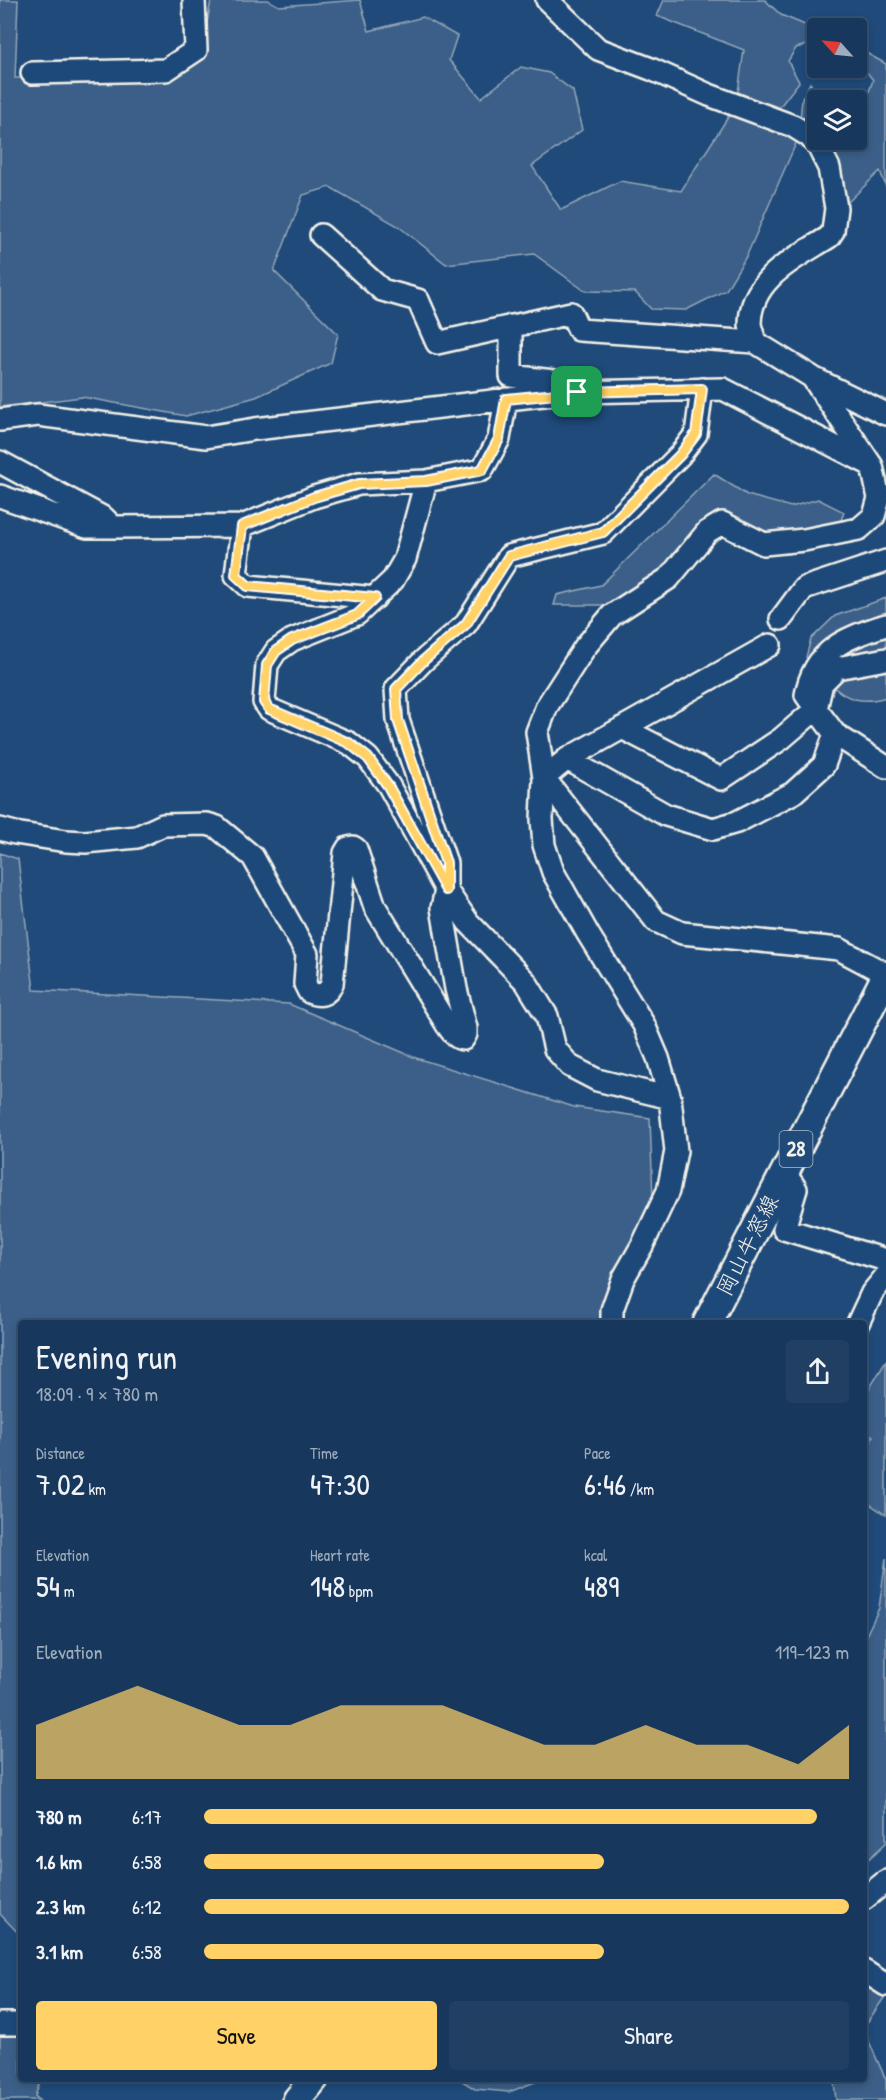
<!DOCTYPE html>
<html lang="en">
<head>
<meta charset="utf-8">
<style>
	body { margin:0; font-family:"Patrick Hand","Klee One",sans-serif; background:#203f62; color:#f1f3f6; height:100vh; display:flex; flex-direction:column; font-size:22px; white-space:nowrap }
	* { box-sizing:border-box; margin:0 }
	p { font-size:20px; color:#9eacbb }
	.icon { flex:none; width:33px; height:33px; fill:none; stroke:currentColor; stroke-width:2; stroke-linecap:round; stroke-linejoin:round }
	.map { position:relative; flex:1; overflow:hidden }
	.drawer { position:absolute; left:18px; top:1320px; width:849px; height:762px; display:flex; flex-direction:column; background:#17385c; border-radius:6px; box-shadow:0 3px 9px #0003,0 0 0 2px #365272 }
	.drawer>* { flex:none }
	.needle { width:39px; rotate:297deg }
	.controls { position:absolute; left:807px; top:18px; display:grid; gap:12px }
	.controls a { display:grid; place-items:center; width:60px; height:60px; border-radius:6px; background:#17385c; box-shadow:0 3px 9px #0003,0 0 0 2px #365272; font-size:30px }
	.pin { position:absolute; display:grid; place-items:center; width:51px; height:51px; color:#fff; margin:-26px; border-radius:12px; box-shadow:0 3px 9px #0006 }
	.round { display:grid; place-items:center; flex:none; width:63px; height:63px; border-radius:6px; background:#203f62 }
	.overview { display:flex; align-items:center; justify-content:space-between; height:102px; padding:0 18px }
	h1 { font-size:33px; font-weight:600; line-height:45px }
	.stats { display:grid; grid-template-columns:repeat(3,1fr); gap:9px; height:102px; padding:6px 18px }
	.stats div { display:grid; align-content:center }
	.stats b { font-size:30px; font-weight:600 }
	.stats small { font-size:16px; font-weight:400 }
	.stats p { font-size:16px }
	.chart { height:168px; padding:12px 18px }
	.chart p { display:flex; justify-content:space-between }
	.chart svg { width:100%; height:108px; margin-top:6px; fill:#ffd166; opacity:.7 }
	.action { display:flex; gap:12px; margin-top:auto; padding:12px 18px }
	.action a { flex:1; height:69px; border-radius:6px; background:#ffd166; color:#111; font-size:24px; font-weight:600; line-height:69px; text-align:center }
	.action a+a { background:#203f62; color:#f1f3f6 }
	ul { padding:0 18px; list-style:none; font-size:20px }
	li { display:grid; grid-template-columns:96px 72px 1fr; align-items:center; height:45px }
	li i { height:15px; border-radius:8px; background:#ffd166 }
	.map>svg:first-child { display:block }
</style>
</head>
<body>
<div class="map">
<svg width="886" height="2100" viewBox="0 0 886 2100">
	<rect width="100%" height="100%" fill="#1f4a7a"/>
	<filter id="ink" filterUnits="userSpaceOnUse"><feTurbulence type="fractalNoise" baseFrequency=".0167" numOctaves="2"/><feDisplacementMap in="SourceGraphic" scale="12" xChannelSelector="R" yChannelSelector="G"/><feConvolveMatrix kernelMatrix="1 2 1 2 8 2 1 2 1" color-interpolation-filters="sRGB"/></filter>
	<g filter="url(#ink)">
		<!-- green -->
		<path fill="#3a5f88" stroke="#97a8b8" stroke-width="1.5" d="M0 0H18L15 78 167 76 202 52 211 0H268L279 6 360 0 369 31 423 17 457 36 449 60 481 98 521 67 549 73 573 91 582 130 532 166 561 210 620 181 681 191 730 114 797 141 747 255 726 290 686 310 651 309 635 292 585 291 534 254 446 264 398 226 330 187 303 195 274 271 338 334 331 363 256 397 186 416 82 397 0 407Z
			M664 0H765L781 15 817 30V42L796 48 788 61 799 82 778 109 738 92 744 50 657 16Z
			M857 48 886 64V187L880 171 843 207 819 140H856L857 114 866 100 873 80 857 59Z
			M810 83 820 100H818L817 138 800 120 802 99Z
			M714 474 747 495 791 507 818 499 844 512 839 526 765 536 726 514 663 574 608 605H554L557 595 601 585Z
			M886 598V697C846 710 830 684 806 657L811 639 835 616Z
			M0 853 18 859 34 990 289 1004 416 1058 574 1107 650 1118 653 1199 607 1289 601 1323H21V1936L0 1914Z
			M886 1361V1515L864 1500V1461L873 1436 864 1430V1403L868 1391Z
			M886 1558V1843L864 1863V1640L879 1608Z
			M864 1979 886 1995 864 2027Z
			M864 2030 886 2080V2100H836L834 2082 831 2079H864Z
			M0 2031 21 2032V2079H41L35 2096 39 2100H0Z
			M459 2079H543L509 2092 475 2089Z"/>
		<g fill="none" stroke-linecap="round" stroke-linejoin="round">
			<defs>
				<path id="minor" d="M547 0 598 49 651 69 709 95 793 126 809 136 818 146 829 168 836 208 833 231 829 237C796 258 750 278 750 324 751 330 754 337 755 342L812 377 872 466 879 498 874 516 859 529 804 540 764 544 722 523 707 532 669 578 612 615 585 647 547 706 537 732 544 778 542 819 544 845 553 872 588 934 644 1025 658 1058 670 1098 676 1151 668 1191 643 1244 623 1279 612 1310V1323
					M32 73 166 70 196 50 194 0
					M321 235 382 290 418 300 437 343 571 313 579 330 755 342
					M511 326V376L562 382 571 388
					M815 379 886 414
					M0 420 38 415 206 437 255 429 534 396 577 392 723 389 869 464
					M0 462 104 518 113 527H87L0 496
					M426 481 405 559 393 580 357 614 292 640 276 651 267 665 264 702 269 709 349 743 368 758 389 786 446 890 468 922 526 982 547 1016 555 1049 570 1066 597 1080 670 1098
					M242 526 236 575 248 586 375 598
					M113 527 242 526 314 497 359 484 426 481 482 470 499 439 506 399
					M781 619 804 588 886 561
					M622 728 721 779 781 739 816 709 806 695C814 650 846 637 886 625
					M835 734 886 767
					M567 759 770 645
					M544 778 567 759 666 815 713 829 737 822 793 793 824 765 835 734 816 709 822 683 837 668 886 659
					M544 778 656 921 682 933 839 949 886 974
					M0 829 15 833 66 841 85 842 137 837 163 825 207 824 217 827 253 857 307 954 305 984 309 992C320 997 327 995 332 984L345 853 348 848 353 847 356 849 375 907 447 1025C451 1030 456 1039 463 1039L466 1034V1028L456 989 442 908 446 890V863L398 720 396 689 424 660 466 624 509 556 603 533 680 455 696 434 702 389
					M784 1172 796 1189 784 1229 886 1260
					M858 1323 872 1293 886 1276
					M864 1899 886 1881
					M864 1971 886 1985
					M0 2024H21"/>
				<path id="major" d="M707 1323 886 976
					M297 2100 314 2079"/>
			</defs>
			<!-- minor casing -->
			<use href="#minor" stroke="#f4f1e8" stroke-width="26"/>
			<!-- major casing -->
			<use href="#major" stroke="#f4f1e8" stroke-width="32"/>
			<!-- minor -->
			<use href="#minor" stroke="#1f4a7a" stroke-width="21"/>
			<!-- major -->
			<use href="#major" stroke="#1f4a7a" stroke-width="27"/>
		</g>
	</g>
	<g fill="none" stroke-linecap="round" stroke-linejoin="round" filter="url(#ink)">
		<defs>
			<path id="route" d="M702 389 696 434 680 455 603 532 509 556 466 624 424 660 396 689 398 720 446 863V890L388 786 368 758 349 743 269 709 264 702 267 665 276 651 292 640 357 615 375 598 248 586 236 575 242 526 314 497 359 484 426 481 482 470 499 439 506 399 577 392Z"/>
		</defs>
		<!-- route casing -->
		<use href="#route" stroke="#fff" stroke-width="12"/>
		<!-- route -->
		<use href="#route" stroke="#ffd166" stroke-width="8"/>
	</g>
	<g text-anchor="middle" stroke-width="4.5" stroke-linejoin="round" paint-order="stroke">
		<!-- shield labels -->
		<rect fill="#1f4a7a" stroke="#b4bfc7" stroke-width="1.5" x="779.5" y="1131" width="33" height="36" rx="4.5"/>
		<g font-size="21" font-weight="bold" fill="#f4f1e8">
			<text x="796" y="1156">28</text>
		</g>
		<!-- street labels -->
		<g font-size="22" fill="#f4f1e8" stroke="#1f4a7a">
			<text transform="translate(747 1245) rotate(-63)" y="8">岡山牛窓線</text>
		</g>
	</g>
</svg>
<div class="controls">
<a><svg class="needle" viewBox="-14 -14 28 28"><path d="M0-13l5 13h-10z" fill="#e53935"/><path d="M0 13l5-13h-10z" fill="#9eacbb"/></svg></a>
<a><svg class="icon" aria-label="layers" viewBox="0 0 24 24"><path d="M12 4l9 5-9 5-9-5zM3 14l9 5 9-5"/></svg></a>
</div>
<div class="pin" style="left:577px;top:392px;background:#1e9e55"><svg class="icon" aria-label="arrive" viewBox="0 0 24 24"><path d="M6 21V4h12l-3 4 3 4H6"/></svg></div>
<section class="drawer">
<div class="overview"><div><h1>Evening run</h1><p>18:09 · 9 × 780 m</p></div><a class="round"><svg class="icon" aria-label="share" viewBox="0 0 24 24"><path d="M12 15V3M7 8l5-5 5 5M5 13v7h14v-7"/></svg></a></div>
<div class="stats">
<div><p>Distance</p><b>7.02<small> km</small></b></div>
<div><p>Time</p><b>47:30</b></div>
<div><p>Pace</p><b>6:46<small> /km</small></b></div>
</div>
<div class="stats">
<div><p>Elevation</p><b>54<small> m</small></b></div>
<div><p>Heart rate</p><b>148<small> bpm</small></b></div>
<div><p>kcal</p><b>489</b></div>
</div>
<div class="chart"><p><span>Elevation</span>119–123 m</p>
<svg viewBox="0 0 160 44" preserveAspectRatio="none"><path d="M0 44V22L10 14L20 6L30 14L40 22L50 22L60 14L70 14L80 14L90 22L100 30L110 30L120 22L130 30L140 30L150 38L160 22V44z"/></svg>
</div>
<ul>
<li><b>780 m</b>6:17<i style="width:95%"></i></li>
<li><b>1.6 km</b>6:58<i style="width:62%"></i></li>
<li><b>2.3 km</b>6:12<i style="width:100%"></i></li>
<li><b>3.1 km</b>6:58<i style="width:62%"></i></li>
</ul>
<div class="action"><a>Save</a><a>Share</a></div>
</section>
</div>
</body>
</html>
